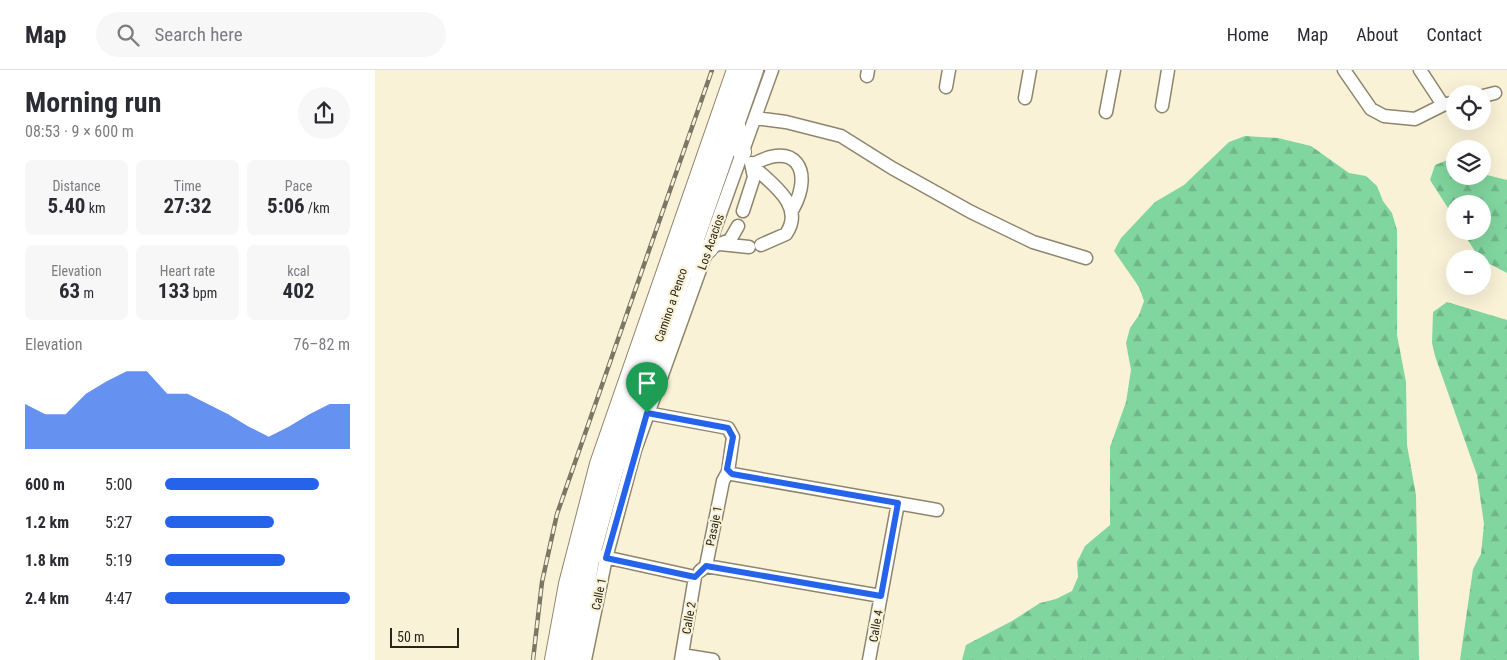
<!DOCTYPE html>
<html lang="en">
<head>
<meta charset="utf-8">
<style>
	body { margin:0; font-family:"Roboto Condensed",sans-serif; background:#f7f7f7; color:#2b2b33; height:100vh; display:flex; flex-direction:column; font-size:19px; white-space:nowrap }
	* { box-sizing:border-box; margin:0 }
	p { font-size:16px; color:#7c7c81 }
	.icon { flex:none; width:28px; height:28px; fill:none; stroke:currentColor; stroke-width:2; stroke-linecap:round; stroke-linejoin:round }
	.map { position:relative; flex:1; overflow:hidden }
	.drawer { display:flex; flex-direction:column; background:#fff; width:375px }
	.drawer>* { flex:none }
	.buttons { position:absolute; left:1071px; top:15px; display:grid; gap:10px }
	.buttons a { display:grid; place-items:center; width:45px; height:45px; border-radius:50%; background:#fff; box-shadow:0 5px 20px #0002; font-size:25px }
	.scale { position:absolute; left:15px; bottom:12px; width:69px; box-sizing:border-box; padding-left:5px; border:2px solid #29251c; border-top:0; font-size:14px; line-height:18px; white-space:nowrap; color:#29251c; -webkit-text-stroke:4px #faf2d7; paint-order:stroke }
	.pin { position:absolute; display:grid; place-items:center; width:42px; height:42px; color:#fff; margin:-51px -21px; border-radius:50% 50% 50% 0; rotate:-45deg; box-shadow:0 0 5px #0007 }
	.pin .icon { rotate:45deg }
	.round { display:grid; place-items:center; flex:none; width:52px; height:52px; border-radius:26px; background:#f7f7f7 }
	.head { display:flex; align-items:center; justify-content:space-between; height:85px; padding:0 25px }
	h1 { font-size:28px; font-weight:700; line-height:38px }
	.stats { display:grid; grid-template-columns:repeat(3,1fr); gap:8px; height:85px; padding:5px 25px }
	.stats div { display:grid; align-content:center; border-radius:8px; background:#f7f7f7; text-align:center }
	.stats b { font-size:21px; font-weight:700 }
	.stats small { font-size:14px; font-weight:400 }
	.stats p { font-size:14px }
	.chart { height:140px; padding:10px 25px }
	.chart p { display:flex; justify-content:space-between }
	.chart svg { width:100%; height:90px; margin-top:5px; fill:#2563eb; opacity:.7 }
	ul { padding:0 25px; list-style:none; font-size:16px }
	li { display:grid; grid-template-columns:80px 60px 1fr; align-items:center; height:38px }
	li i { height:12px; border-radius:6px; background:#2563eb }
	header { display:flex; align-items:center; gap:30px; box-sizing:border-box; height:70px; padding:0 25px; background:#fff; border-bottom:1px solid #e1e1e2 }
	header strong { font-size:24px }
	nav { display:flex; gap:28px; margin-inline-start:auto; font-size:18px }
	.search { width:350px; height:45px; background:#f7f7f7; display:flex; align-items:center; gap:12px; box-sizing:border-box; padding:0 18px; border-radius:28px; color:#7c7c81; font-size:19px }
	main { display:flex; flex:1; min-height:0 }
	.map>svg:first-child { display:block }
</style>
</head>
<body>
<header>
<strong>Map</strong>
<div class="search"><svg class="icon" aria-label="search" viewBox="0 0 24 24"><circle cx="10" cy="10" r="6"/><path d="M15 15l6 6"/></svg>Search here</div>
<nav><a>Home</a><a>Map</a><a>About</a><a>Contact</a></nav>
</header>
<main>
<section class="drawer">
<div class="head"><div><h1>Morning run</h1><p>08:53 · 9 × 600 m</p></div><a class="round"><svg class="icon" aria-label="share" viewBox="0 0 24 24"><path d="M12 15V3M7 8l5-5 5 5M5 13v7h14v-7"/></svg></a></div>
<div class="stats">
<div><p>Distance</p><b>5.40<small> km</small></b></div>
<div><p>Time</p><b>27:32</b></div>
<div><p>Pace</p><b>5:06<small> /km</small></b></div>
</div>
<div class="stats">
<div><p>Elevation</p><b>63<small> m</small></b></div>
<div><p>Heart rate</p><b>133<small> bpm</small></b></div>
<div><p>kcal</p><b>402</b></div>
</div>
<div class="chart"><p><span>Elevation</span>76–82 m</p>
<svg viewBox="0 0 160 44" preserveAspectRatio="none"><path d="M0 44V22L10 27L20 27L30 17L40 11L50 6L60 6L70 17L80 17L90 22L100 27L110 33L120 38L130 33L140 27L150 22L160 22V44z"/></svg>
</div>
<ul>
<li><b>600 m</b>5:00<i style="width:83%"></i></li>
<li><b>1.2 km</b>5:27<i style="width:59%"></i></li>
<li><b>1.8 km</b>5:19<i style="width:65%"></i></li>
<li><b>2.4 km</b>4:47<i style="width:100%"></i></li>
</ul>
</section>
<div class="map">
<svg width="1132" height="590" viewBox="0 0 1132 590">
	<defs>
		<pattern id="forest-firs" width="22" height="20" patternUnits="userSpaceOnUse" patternTransform="scale(1.25)"><rect width="22" height="20" fill="#81d59e"/><path d="M5 1l3.5 6h-7zM16 11l3.5 6h-7z" fill="#6fb788"/></pattern>
	</defs>
	<rect width="100%" height="100%" fill="#faf2d7"/>
	<!-- forest -->
	<path fill="url(#forest-firs)" d="M870 66 903 68 936 76 974 103 991 106 1002 116 1008 131 1017 143 1022 160V265L1031 312 1032 375 1041 425 1044 590H587L591 575 637 551 665 533 681 529 697 521 703 507 702 492 710 476 735 455V377L751 332 756 300 751 273 755 258 764 245 769 231 764 217 739 181 746 168 780 132 809 115 854 72Z
		M1080 87V106H1108V104L1132 110V203L1105 189 1087 161H1108V134H1080V149L1055 110 1060 95Z
		M1072 232 1132 250V590H1085L1098 499 1106 484 1109 454 1102 405 1060 286 1057 273 1058 242Z"/>
	<g fill="none" stroke-linecap="round" stroke-linejoin="round">
		<defs>
			<path id="minor" d="M969 0 996 39 1009 46 1040 49 1068 35 1080 32
				M1045 0 1068 35
				M492 6 493 0
				M571 17 574 0
				M1108 26 1120 23
				M650 28 655 0
				M787 36 793 0
				M731 42 739 0
				M380 48 411 52 466 66 517 98 596 142 658 172 711 188
				M368 141 379 107 376 93
				M345 174 374 177
				M386 175 411 164C431 135 395 113 377 95 420 70 439 100 418 139
				M334 178 355 170 363 156
				M272 343 353 358 358 367 353 402
				M353 402 357 404 562 440
				M225 486 320 507
				M331 496 506 526
				M325 501 331 496 348 411 353 402
				M307 585 338 590
				M210 590 231 488 260 380 397 0
				M306 590 320 507
				M494 590 523 433"/>
			<path id="highway" d="M361 55 362 69 367 82
				M312 199 334 178
				M179 590 193 514 224 394 361 0
				M197 590 216 484 239 400 379 0"/>
		</defs>
		<!-- minor casing -->
		<use href="#minor" stroke="#8d856d" stroke-width="15"/>
		<!-- highway casing -->
		<use href="#highway" stroke="#8d856d" stroke-width="20"/>
		<!-- minor -->
		<use href="#minor" stroke="#fff" stroke-width="12"/>
		<!-- highway -->
		<use href="#highway" stroke="#fff" stroke-width="18"/>
		<defs>
			<path id="rail" d="M158 590 167 512 182 444 337 0"/>
		</defs>
		<!-- rail casing -->
		<use href="#rail" stroke="#7c7666" stroke-width="4.5"/>
		<!-- rail -->
		<use href="#rail" stroke="#faf2d7" stroke-width="2.5" stroke-dasharray="8" stroke-linecap="butt"/>
	</g>
	<g fill="none" stroke-linecap="round" stroke-linejoin="round">
		<defs>
			<path id="route" d="M272 343 353 358 358 367 352 399 357 404 523 433 506 526 331 496 320 507 231 488Z"/>
		</defs>
		<!-- route casing -->
		<use href="#route" stroke="#fff" stroke-width="10"/>
		<!-- route -->
		<use href="#route" stroke="#2563eb" stroke-width="6"/>
	</g>
	<g text-anchor="middle" stroke-width="4.5" stroke-linejoin="round" paint-order="stroke">
		<!-- street labels -->
		<g font-size="12" fill="#29251c" stroke="#faf2d7">
			<text transform="translate(336 172) rotate(-71)" y="4">Los Acacios</text>
			<text transform="translate(296 235) rotate(-71)" y="4">Camino a Penco</text>
			<text transform="translate(339 456) rotate(-79)" y="4">Pasaje 1</text>
			<text transform="translate(224 524) rotate(-79)" y="4">Calle 1</text>
			<text transform="translate(314 548) rotate(-80)" y="4">Calle 2</text>
			<text transform="translate(501 556) rotate(-80)" y="4">Calle 4</text>
		</g>
	</g>
</svg>
<div class="buttons">
<a><svg class="icon" aria-label="locate" viewBox="0 0 24 24"><circle cx="12" cy="12" r="6"/><path d="M12 2v4M12 18v4M2 12h4M18 12h4"/></svg></a>
<a><svg class="icon" aria-label="layers" viewBox="0 0 24 24"><path d="M12 4l9 5-9 5-9-5zM3 14l9 5 9-5"/></svg></a>
<a>+</a>
<a>−</a>
</div>
<div class="scale">50 m</div>
<div class="pin" style="left:272px;top:343px;background:#1e9e55"><svg class="icon" aria-label="arrive" viewBox="0 0 24 24"><path d="M6 21V4h12l-3 4 3 4H6"/></svg></div>
</div>
</main>
</body>
</html>
